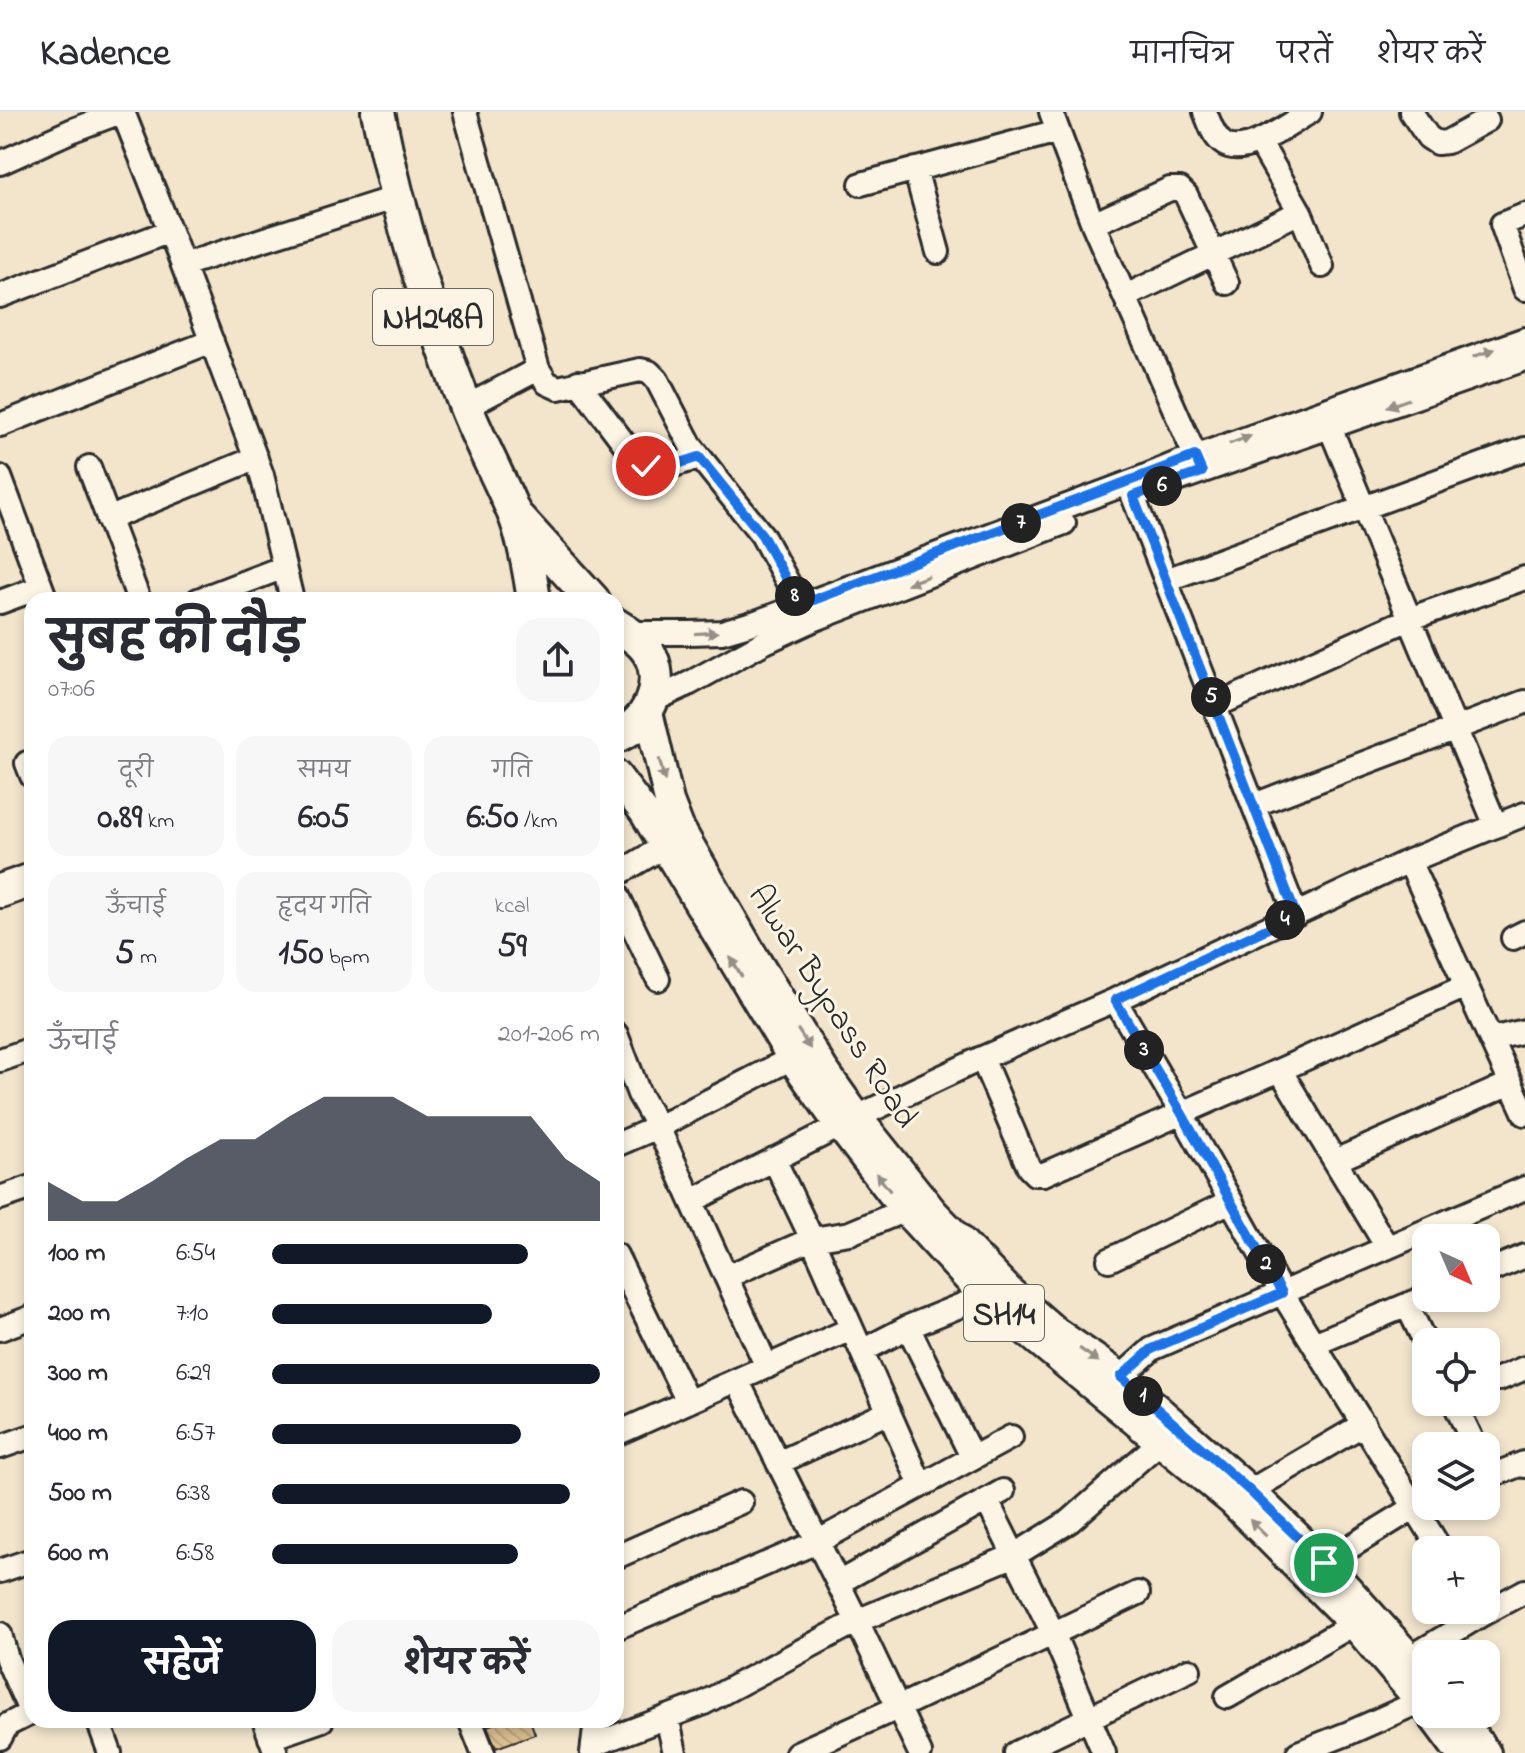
<!DOCTYPE html>
<html lang="hi">
<head>
<meta charset="utf-8">
<style>
	body { margin:0; font-family:"Indie Flower","Playpen Sans Deva",sans-serif; background:#f7f7f7; color:#2b2b33; height:100vh; display:flex; flex-direction:column; font-size:30px; white-space:nowrap }
	* { box-sizing:border-box; margin:0 }
	p { font-size:26px; color:#7c7c81 }
	.icon { flex:none; width:44px; height:44px; fill:none; stroke:currentColor; stroke-width:2; stroke-linecap:round; stroke-linejoin:round }
	.map { position:relative; flex:1; overflow:hidden }
	.panel { position:absolute; left:24px; top:480px; width:600px; height:1136px; display:flex; flex-direction:column; background:#fff; border-radius:24px; box-shadow:0 4px 12px #0003 }
	.panel>* { flex:none }
	.needle { width:52px; rotate:136deg }
	.buttons { position:absolute; left:1412px; top:1112px; display:grid; gap:16px }
	.buttons a { display:grid; place-items:center; width:88px; height:88px; border-radius:16px; background:#fff; box-shadow:0 4px 12px #0003; font-size:40px }
	.pin { position:absolute; display:grid; place-items:center; width:68px; height:68px; color:#fff; margin:-34px; border:4px solid #fff; border-radius:50%; box-shadow:0 2px 8px #0007 }
	.km { position:absolute; width:40px; height:40px; margin:-20px; border-radius:50%; background:#222; color:#fff; font-size:22px; line-height:40px; text-align:center }
	.round { display:grid; place-items:center; flex:none; width:84px; height:84px; border-radius:24px; background:#f7f7f7 }
	.overview { display:flex; align-items:center; justify-content:space-between; height:136px; padding:0 24px }
	h1 { font-size:44px; font-weight:700; line-height:60px }
	.figures { display:grid; grid-template-columns:repeat(3,1fr); gap:12px; height:136px; padding:8px 24px }
	.figures div { display:grid; align-content:center; border-radius:20px; background:#f7f7f7; text-align:center }
	.figures b { font-size:34px; font-weight:700 }
	.figures small { font-size:22px; font-weight:400 }
	.figures p { font-size:22px }
	.chart { height:224px; padding:16px 24px }
	.chart p { display:flex; justify-content:space-between }
	.chart svg { width:100%; height:144px; margin-top:8px; fill:#111827; opacity:.7 }
	.button { display:flex; gap:16px; margin-top:auto; padding:16px 24px }
	.button a { flex:1; height:92px; border-radius:24px; background:#111827; color:#fff; font-size:32px; font-weight:700; line-height:92px; text-align:center }
	.button a+a { background:#f7f7f7; color:#2b2b33 }
	ul { padding:0 24px; list-style:none; font-size:26px }
	li { display:grid; grid-template-columns:128px 96px 1fr; align-items:center; height:60px }
	li i { height:20px; border-radius:10px; background:#111827 }
	header { display:flex; align-items:center; gap:48px; box-sizing:border-box; height:112px; padding:0 40px; background:#fff; border-bottom:2px solid #e1e1e2 }
	header strong { font-size:38px }
	nav { display:flex; gap:44px; margin-inline-start:auto; font-size:28px }
	.map>svg:first-child { display:block }
</style>
</head>
<body>
<header>
<strong>Kadence</strong>
<nav><a>मानचित्र</a><a>परतें</a><a>शेयर करें</a></nav>
</header>
<div class="map">
<svg width="1525" height="1641" viewBox="0 0 1525 1641">
	<defs>
		<pattern id="building-back-hatch" width="6" height="6" patternUnits="userSpaceOnUse" patternTransform="scale(2)"><rect width="6" height="6" fill="#dbbf90"/><path d="M-1 5l2 2M0 0l6 6M5-1l2 2" fill="none" stroke="#bca47c"/></pattern>
	</defs>
	<rect width="100%" height="100%" fill="#f2e5cc"/>
	<filter id="ink" filterUnits="userSpaceOnUse"><feTurbulence type="fractalNoise" baseFrequency=".0125" numOctaves="2"/><feDisplacementMap in="SourceGraphic" scale="16" xChannelSelector="R" yChannelSelector="G"/><feConvolveMatrix kernelMatrix="1 2 1 2 8 2 1 2 1" color-interpolation-filters="sRGB"/></filter>
	<g filter="url(#ink)">
		<!-- building -->
		<path fill="url(#building-back-hatch)" stroke="#2b2b2b" stroke-width="2" d="M504 1608H530L535 1622 496 1636 487 1614Z"/>
		<g fill="none" stroke-linecap="round" stroke-linejoin="round">
			<defs>
				<path id="minor" d="M123 0 170 119 262 363 292 488
					M465 0 538 257 466 295
					M1051 0 1093 112 1200 355
					M1205 0C1210 11 1213 25 1224 32 1245 46 1291 11 1310 0
					M1411 0 1428 25 1437 31 1447 30 1487 8
					M1259 29 1300 100 1322 154
					M0 51 73 18 121 0
					M915 57 938 140
					M861 72 1058 19
					M1525 103 1502 112 1525 177
					M1093 112 1170 77H1180L1186 83 1227 171
					M183 153 397 85
					M0 184 170 119
					M1126 184 1300 100
					M538 257 547 271 558 276 640 258 649 260 657 268 691 334 762 423 800 493
					M578 270 633 343 646 354 662 357 699 345
					M1324 301 1496 714
					M0 313 212 229
					M89 355 139 488
					M0 365 46 488
					M1137 382 1525 247
					M1133 384 1296 803
					M108 407 256 346
					M1166 468 1525 337
					M198 488 284 455
					M0 490 41 475
					M628 521H690L722 520 756 510 1139 367 1180 350 1525 227
					M652 589 690 571 763 531 813 508 1064 411
					M1215 594 1409 507 1525 466
					M27 651 32 664
					M1254 693 1525 590
					M1409 749 1525 1002
					M616 763 665 734
					M616 780 658 867
					M1513 826 1525 820
					M1115 888 1182 1002 1282 1181 1441 1438
					M616 922 639 982 658 1015 767 1255
					M1491 927 1525 919
					M982 946 1029 1056 1035 1062H1044L1280 958 1466 874
					M0 948 32 937
					M1280 958 1387 1135
					M857 1005 982 946 1115 888 1409 749 1525 702
					M616 1033 658 1015 792 946
					M774 1047 812 1127 921 1373
					M1335 1049 1511 971
					M0 1086 32 1075
					M692 1089 840 1014
					M616 1143 688 1290
					M1109 1148 1231 1089
					M1486 1160 1525 1144
					M726 1165 812 1127 850 1121 905 1098
					M1407 1193 1426 1232
					M908 1215 972 1345
					M0 1217 32 1205
					M1314 1232 1426 1185
					M862 1239 908 1215 984 1184
					M1121 1265 1152 1237 1525 1076
					M1499 1267 1525 1256
					M737 1268 857 1509 920 1641
					M1454 1290 1475 1334
					M616 1322 851 1217
					M0 1335 32 1324
					M778 1351 889 1300
					M1486 1366 1524 1351 1525 1354
					M1250 1379 1364 1312
					M987 1389 1053 1521 1104 1641
					M616 1445 741 1390
					M1324 1451 1415 1395 1426 1390
					M0 1459 32 1448
					M838 1471 1003 1379
					M616 1516 817 1430 1011 1325
					M0 1522 7 1547 31 1601 7 1613 0 1626
					M1398 1553 1481 1503 1525 1479
					M1227 1585 1354 1512
					M667 1605 675 1641
					M98 1608 110 1641
					M264 1608 276 1641
					M470 1608 483 1641
					M270 1626 322 1608
					M593 1633 702 1592 857 1509 1015 1443 1070 1409 1160 1330
					M592 1641 596 1608
					M797 1641 899 1595 1138 1481
					M1016 1641 1189 1558
					M1298 1641 1349 1621 1421 1589"/>
				<path id="major" d="M648 600 669 689 679 715 752 842 823 957 857 1005 933 1100 1010 1180 1056 1220 1121 1265 1250 1379 1324 1451 1426 1564
					M616 663 644 700 792 946 840 1014 905 1098 984 1184 1232 1389 1354 1512 1426 1596
					M1431 1602 1460 1641
					M1457 1602 1486 1641"/>
				<path id="highway" d="M378 0C398 100 428 198 465 293 479 329 498 363 513 399 524 423 530 461 534 488
					M519 407 593 488
					M616 513C625 519 634 524 642 532 670 561 652 612 616 624
					M0 779 32 768"/>
			</defs>
			<!-- minor casing -->
			<use href="#minor" stroke="#2b2b2b" stroke-width="28"/>
			<!-- major casing -->
			<use href="#major" stroke="#2b2b2b" stroke-width="34"/>
			<!-- highway casing -->
			<use href="#highway" stroke="#2b2b2b" stroke-width="38"/>
			<!-- minor -->
			<use href="#minor" stroke="#fcf5e5" stroke-width="22"/>
			<!-- major -->
			<use href="#major" stroke="#fcf5e5" stroke-width="28"/>
			<!-- highway -->
			<use href="#highway" stroke="#fcf5e5" stroke-width="32"/>
		</g>
		<!-- one-way arrows -->
		<defs><path id="oneway-solid" d="M-6-.8H1V-3.2L6.5 0L1 3.2V.8H-6Z" transform="scale(2)"/></defs>
		<g fill="#949088">
			<use href="#oneway-solid" transform="translate(1484 241) rotate(-19)"/>
			<use href="#oneway-solid" transform="translate(1398 291) rotate(161)"/>
			<use href="#oneway-solid" transform="translate(1240 328) rotate(-20)"/>
			<use href="#oneway-solid" transform="translate(918 468) rotate(159)"/>
			<use href="#oneway-solid" transform="translate(706 521) rotate(-3)"/>
			<use href="#oneway-solid" transform="translate(662 658) rotate(76)"/>
			<use href="#oneway-solid" transform="translate(736 855) rotate(-121)"/>
			<use href="#oneway-solid" transform="translate(804 927) rotate(57)"/>
			<use href="#oneway-solid" transform="translate(883 1070) rotate(-128)"/>
			<use href="#oneway-solid" transform="translate(1089 1243) rotate(35)"/>
			<use href="#oneway-solid" transform="translate(1258 1416) rotate(-135)"/>
		</g>
	</g>
	<g fill="none" stroke-linecap="round" stroke-linejoin="round" filter="url(#ink)">
		<defs>
			<path id="route" d="M646 354 662 357 699 345 762 423 800 493 1195 344 1202 360 1133 384 1296 803 1115 888 1182 1002 1282 1181 1152 1237 1121 1265 1250 1379 1324 1451"/>
		</defs>
		<!-- route casing -->
		<use href="#route" stroke="#fff" stroke-width="16"/>
		<!-- route -->
		<use href="#route" stroke="#1a73e8" stroke-width="10"/>
	</g>
	<g text-anchor="middle" stroke-width="6" stroke-linejoin="round" paint-order="stroke">
		<!-- shield labels -->
		<g fill="#fcf5e5" stroke="#6a6863" stroke-width="2">
			<rect x="373" y="177" width="120" height="56" rx="6"/>
			<rect x="964" y="1173" width="80" height="56" rx="6"/>
		</g>
		<g font-size="32" font-weight="bold" fill="#2b2b2b">
			<text x="433" y="216">NH248A</text>
			<text x="1004" y="1212">SH14</text>
		</g>
		<!-- street labels -->
		<g font-size="34" fill="#2b2b2b" stroke="#fcf5e5">
			<text transform="translate(835 893) rotate(57)" y="12">Alwar Bypass Road</text>
		</g>
	</g>
</svg>
<div class="buttons">
<a><svg class="needle" viewBox="-14 -14 28 28"><path d="M0-13l5 13h-10z" fill="#e53935"/><path d="M0 13l5-13h-10z" fill="#7c7c81"/></svg></a>
<a><svg class="icon" aria-label="locate" viewBox="0 0 24 24"><circle cx="12" cy="12" r="6"/><path d="M12 2v4M12 18v4M2 12h4M18 12h4"/></svg></a>
<a><svg class="icon" aria-label="layers" viewBox="0 0 24 24"><path d="M12 4l9 5-9 5-9-5zM3 14l9 5 9-5"/></svg></a>
<a>+</a>
<a>−</a>
</div>
<div class="pin" style="left:1324px;top:1451px;background:#1e9e55"><svg class="icon" aria-label="arrive" viewBox="0 0 24 24"><path d="M6 21V4h12l-3 4 3 4H6"/></svg></div>
<div class="pin" style="left:646px;top:354px;background:#d93025"><svg class="icon" aria-label="check" viewBox="0 0 24 24"><path d="M5 12l5 5 9-10"/></svg></div>
<b class="km" style="left:1143px;top:1284px">1</b>
<b class="km" style="left:1266px;top:1152px">2</b>
<b class="km" style="left:1144px;top:938px">3</b>
<b class="km" style="left:1285px;top:808px">4</b>
<b class="km" style="left:1211px;top:585px">5</b>
<b class="km" style="left:1162px;top:374px">6</b>
<b class="km" style="left:1021px;top:411px">7</b>
<b class="km" style="left:795px;top:484px">8</b>
<section class="panel">
<div class="overview"><div><h1>सुबह की दौड़</h1><p>07:06</p></div><a class="round"><svg class="icon" aria-label="share" viewBox="0 0 24 24"><path d="M12 15V3M7 8l5-5 5 5M5 13v7h14v-7"/></svg></a></div>
<div class="figures">
<div><p>दूरी</p><b>0.89<small> km</small></b></div>
<div><p>समय</p><b>6:05</b></div>
<div><p>गति</p><b>6:50<small> /km</small></b></div>
</div>
<div class="figures">
<div><p>ऊँचाई</p><b>5<small> m</small></b></div>
<div><p>हृदय गति</p><b>150<small> bpm</small></b></div>
<div><p>kcal</p><b>59</b></div>
</div>
<div class="chart"><p><span>ऊँचाई</span>201–206 m</p>
<svg viewBox="0 0 160 44" preserveAspectRatio="none"><path d="M0 44V32L10 38L20 38L30 32L40 25L50 19L60 19L70 12L80 6L90 6L100 6L110 12L120 12L130 12L140 12L150 25L160 32V44z"/></svg>
</div>
<ul>
<li><b>100 m</b>6:54<i style="width:78%"></i></li>
<li><b>200 m</b>7:10<i style="width:67%"></i></li>
<li><b>300 m</b>6:29<i style="width:100%"></i></li>
<li><b>400 m</b>6:57<i style="width:76%"></i></li>
<li><b>500 m</b>6:38<i style="width:91%"></i></li>
<li><b>600 m</b>6:58<i style="width:75%"></i></li>
</ul>
<div class="button"><a>सहेजें</a><a>शेयर करें</a></div>
</section>
</div>
</body>
</html>
